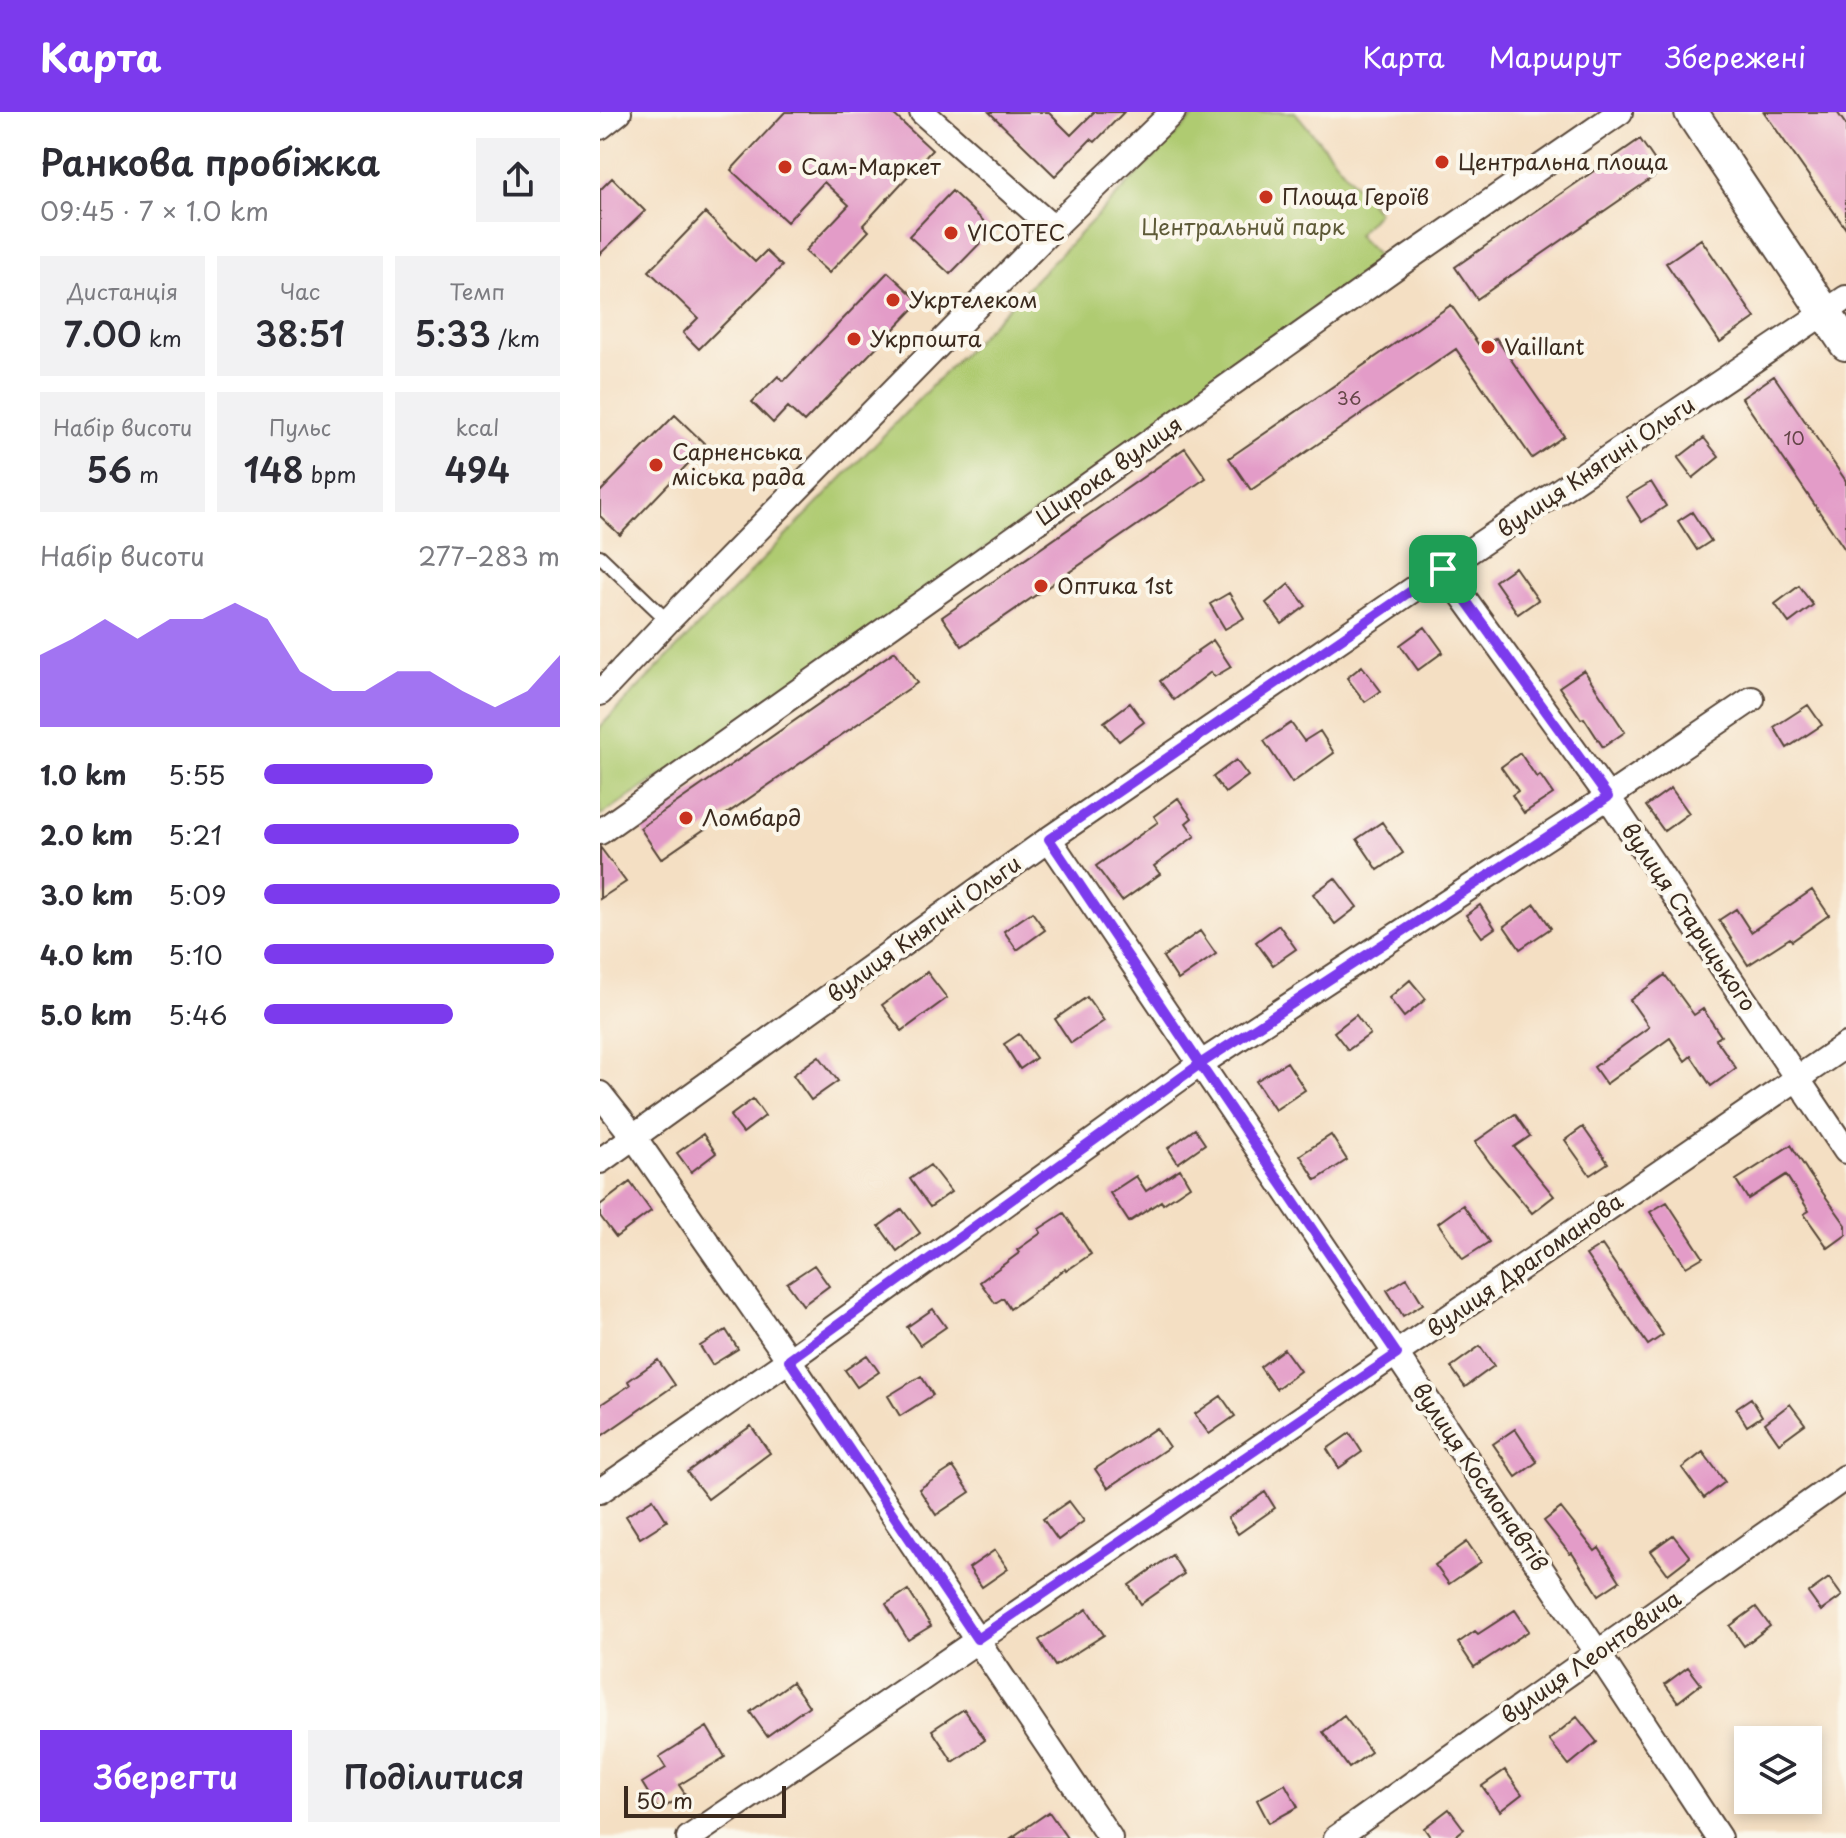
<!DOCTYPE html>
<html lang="uk">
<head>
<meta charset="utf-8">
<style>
	body { margin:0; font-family:"Playpen Sans",sans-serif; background:#f2f2f3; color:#2b2b33; height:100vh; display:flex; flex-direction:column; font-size:30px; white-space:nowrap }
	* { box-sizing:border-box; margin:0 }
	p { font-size:26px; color:#7c7c81 }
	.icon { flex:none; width:44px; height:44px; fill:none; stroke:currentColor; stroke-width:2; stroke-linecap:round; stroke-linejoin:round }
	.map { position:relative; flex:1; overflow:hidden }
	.sheet { display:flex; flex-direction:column; background:#fff; width:600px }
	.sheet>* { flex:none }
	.controls { position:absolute; left:1134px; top:1614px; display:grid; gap:16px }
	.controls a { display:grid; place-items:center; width:88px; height:88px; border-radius:0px; background:#fff; box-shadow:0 4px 12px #0003; font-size:40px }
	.scale { position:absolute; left:24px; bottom:20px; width:162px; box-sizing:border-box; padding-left:8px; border:4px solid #3b2a1e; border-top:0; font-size:22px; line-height:28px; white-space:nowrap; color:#3b2a1e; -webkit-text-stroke:6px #fbf7ec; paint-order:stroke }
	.pin { position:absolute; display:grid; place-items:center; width:68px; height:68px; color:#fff; margin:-34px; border-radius:16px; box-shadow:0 4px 12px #0006 }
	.round { display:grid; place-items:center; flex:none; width:84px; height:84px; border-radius:0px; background:#f2f2f3 }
	.head { display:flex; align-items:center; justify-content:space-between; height:136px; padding:0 40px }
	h1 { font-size:36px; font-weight:600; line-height:60px }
	.figures { display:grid; grid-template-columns:repeat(3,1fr); gap:12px; height:136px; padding:8px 40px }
	.figures div { display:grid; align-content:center; border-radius:0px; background:#f2f2f3; text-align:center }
	.figures b { font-size:34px; font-weight:600 }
	.figures small { font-size:22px; font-weight:400 }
	.figures p { font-size:22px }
	.chart { height:224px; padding:16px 40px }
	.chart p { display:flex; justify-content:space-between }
	.chart svg { width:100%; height:144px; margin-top:8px; fill:#7c3aed; opacity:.7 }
	.button { display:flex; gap:16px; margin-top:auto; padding:16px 40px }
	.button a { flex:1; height:92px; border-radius:0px; background:#7c3aed; color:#fff; font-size:32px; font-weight:600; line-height:92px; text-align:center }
	.button a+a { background:#f2f2f3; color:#2b2b33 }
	ul { padding:0 40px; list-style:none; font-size:26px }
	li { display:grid; grid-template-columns:128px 96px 1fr; align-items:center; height:60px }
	li i { height:20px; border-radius:10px; background:#7c3aed }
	header { display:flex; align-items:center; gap:48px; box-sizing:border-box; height:112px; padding:0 40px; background:#7c3aed; color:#fff }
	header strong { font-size:38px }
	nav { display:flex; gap:44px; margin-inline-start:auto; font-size:28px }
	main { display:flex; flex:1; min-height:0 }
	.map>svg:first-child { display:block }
</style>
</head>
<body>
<header>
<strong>Карта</strong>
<nav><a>Карта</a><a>Маршрут</a><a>Збережені</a></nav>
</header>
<main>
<section class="sheet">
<div class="head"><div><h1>Ранкова пробіжка</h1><p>09:45 · 7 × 1.0 km</p></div><a class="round"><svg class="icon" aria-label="share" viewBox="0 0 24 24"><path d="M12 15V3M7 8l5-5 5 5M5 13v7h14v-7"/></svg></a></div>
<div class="figures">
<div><p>Дистанція</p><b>7.00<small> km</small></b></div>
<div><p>Час</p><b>38:51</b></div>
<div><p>Темп</p><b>5:33<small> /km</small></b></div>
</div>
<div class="figures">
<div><p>Набір висоти</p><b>56<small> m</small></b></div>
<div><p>Пульс</p><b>148<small> bpm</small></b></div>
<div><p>kcal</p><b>494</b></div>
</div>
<div class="chart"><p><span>Набір висоти</span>277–283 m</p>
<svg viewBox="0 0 160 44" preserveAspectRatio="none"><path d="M0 44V22L10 17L20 11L30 17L40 11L50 11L60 6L70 11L80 27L90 33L100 33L110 27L120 27L130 33L140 38L150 33L160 22V44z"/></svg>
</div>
<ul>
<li><b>1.0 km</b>5:55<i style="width:57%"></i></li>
<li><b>2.0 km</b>5:21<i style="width:86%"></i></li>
<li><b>3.0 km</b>5:09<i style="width:100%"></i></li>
<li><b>4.0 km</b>5:10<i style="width:98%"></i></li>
<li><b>5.0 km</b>5:46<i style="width:64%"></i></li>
</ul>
<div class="button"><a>Зберегти</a><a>Поділитися</a></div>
</section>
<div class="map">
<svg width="1246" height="1726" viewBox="0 0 1246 1726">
	<rect width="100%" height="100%" fill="#fbf7ec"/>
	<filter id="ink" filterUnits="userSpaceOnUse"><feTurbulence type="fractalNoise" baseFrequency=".0125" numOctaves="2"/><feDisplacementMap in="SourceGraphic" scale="16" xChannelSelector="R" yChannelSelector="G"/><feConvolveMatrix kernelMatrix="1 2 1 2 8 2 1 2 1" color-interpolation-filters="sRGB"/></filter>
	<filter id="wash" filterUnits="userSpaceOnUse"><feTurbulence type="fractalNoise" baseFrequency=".006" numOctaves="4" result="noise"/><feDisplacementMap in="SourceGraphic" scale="32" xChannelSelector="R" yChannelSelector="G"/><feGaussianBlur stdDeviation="1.8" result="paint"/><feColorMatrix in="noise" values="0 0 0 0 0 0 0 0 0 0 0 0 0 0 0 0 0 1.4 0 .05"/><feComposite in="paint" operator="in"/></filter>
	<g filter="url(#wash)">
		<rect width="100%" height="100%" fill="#f4dfc3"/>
		<!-- green -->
		<path fill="#afcb71" stroke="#757a48" stroke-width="2" d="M598 0H695L778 100 757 123 787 153 69 659 0 704V615Z"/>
		<g id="blocks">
			<!-- building -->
			<path fill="#e39cc8" d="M185 0H291L332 38 263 113 269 119 229 161 205 139 249 93 224 70 187 110 131 58Z
				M389 0H448L471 23 494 0H524L495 30 491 27 455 64Z
				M1164 0H1237L1246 13V117Z
				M1040 27 1062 59 877 187 855 155Z
				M12 66 45 99 0 142V78Z
				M352 79 393 118 350 162 309 124Z
				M105 101 155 150 166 139 182 154 99 237 83 221 98 206 49 159Z
				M1101 127 1155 206 1120 230 1066 151Z
				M288 160 320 190 204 310 188 295 173 311 152 290 178 264 184 269Z
				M851 193 881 236 896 226 964 324 932 346 856 237 651 378 629 346Z
				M1174 264 1246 369V439L1142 286Z
				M75 303 106 333 20 423 0 404V380Z
				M1104 326 1119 345 1093 366 1078 346Z
				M585 336 606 366 362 534 342 505Z
				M1051 370 1066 394 1042 410 1026 385Z
				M1092 400 1111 429 1097 438 1078 409Z
				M915 455 938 488 918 502 895 469Z
				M689 472 706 494 682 512 666 491Z
				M1199 474 1213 493 1189 511 1175 492Z
				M629 481 644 506 625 517 610 492Z
				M825 515 843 540 818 558 800 533Z
				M613 528 631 555 614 565 611 560 574 588 560 569 598 540 597 539Z
				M295 539 317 571 61 747 40 716Z
				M762 554 781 579 765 590 747 566Z
				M984 558 1025 620 1003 635 984 606 981 607 959 575Z
				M530 591 544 610 519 629 504 610Z
				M1208 593 1222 613 1187 636 1174 615Z
				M691 611 704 629 720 619 734 641 692 671 664 629Z
				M920 641 937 666 940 663 953 682 924 701 912 683 918 679 901 655Z
				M636 648 648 664 625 681 613 665Z
				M1071 676 1089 701 1064 719 1046 694Z
				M578 686 592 706 586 711 595 724 554 754 560 762 522 789 496 754 558 710 554 704Z
				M782 710 803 741 778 758 757 727Z
				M0 735 26 770 0 787Z
				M735 766 757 795 735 812 713 782Z
				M1212 778 1229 803 1192 829 1190 826 1148 853 1119 808 1136 797 1151 820Z
				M935 792 951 816 920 837 904 814Z
				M880 793 895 816 882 825 866 803Z
				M432 800 445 818 417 838 404 819Z
				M679 813 696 837 673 853 656 830Z
				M600 819 616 842 578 868 563 845Z
				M327 860 347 886 302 919 282 893Z
				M1065 863 1094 903 1103 897 1121 924 1116 927 1136 956 1111 974 1091 944 1085 949 1070 926 1006 972 994 955 1049 915 1030 888Z
				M810 868 826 887 804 905 789 886Z
				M487 885 504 909 471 931 455 907Z
				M756 903 770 922 748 938 734 920Z
				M419 922 436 946 420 957 404 932Z
				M219 944 238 969 211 988 193 963Z
				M687 950 705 978 675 998 656 969Z
				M153 987 165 1004 143 1021 130 1004Z
				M915 1002 930 1024 914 1035 954 1084 932 1101 890 1051 875 1030Z
				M983 1015 1008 1051 990 1063 965 1028Z
				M595 1017 605 1032 578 1051 568 1036Z
				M103 1022 116 1041 91 1060 77 1041Z
				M731 1023 747 1048 716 1068 700 1043Z
				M1191 1033 1210 1063 1246 1113V1123L1228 1136 1204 1102 1209 1099 1186 1063 1148 1087 1136 1068Z
				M330 1053 351 1080 330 1095 310 1067Z
				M580 1057 590 1074 563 1092 561 1089 529 1110 510 1081 536 1064 546 1079Z
				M30 1070 51 1099 16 1125 0 1104V1093Z
				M1067 1090 1103 1145 1086 1155 1050 1100Z
				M863 1093 889 1130 863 1147 838 1111Z
				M302 1097 320 1121 297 1139 279 1114Z
				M464 1101 491 1142 466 1159 465 1157 410 1197 403 1186 395 1191 380 1170 419 1141 417 1138 441 1121 439 1117Z
				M1002 1133 1063 1223 1048 1233 986 1143Z
				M214 1153 229 1174 203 1193 187 1171Z
				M807 1166 823 1192 803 1204 787 1178Z
				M333 1197 346 1215 320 1233 307 1215Z
				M126 1218 138 1237 112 1253 100 1234Z
				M880 1234 894 1254 865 1275 851 1255Z
				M684 1237 700 1259 676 1277 660 1255Z
				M267 1243 279 1260 257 1275 245 1258Z
				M58 1248 75 1273 0 1325V1293L30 1273 28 1269Z
				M321 1264 333 1283 300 1304 288 1284Z
				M621 1284 635 1304 609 1322 595 1302Z
				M1151 1286 1162 1304 1147 1314 1136 1296Z
				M1190 1292 1205 1312 1179 1331 1165 1311Z
				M151 1314 170 1341 108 1387 87 1360Z
				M556 1316 569 1335 508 1376 495 1357Z
				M915 1317 937 1350 916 1365 893 1332Z
				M750 1321 762 1340 739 1356 727 1337Z
				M1103 1340 1125 1370 1104 1386 1082 1356Z
				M353 1355 370 1380 336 1403 319 1377Z
				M665 1380 675 1396 638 1422 628 1406Z
				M53 1387 67 1409 40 1426 26 1404Z
				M469 1389 484 1409 458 1428 443 1407Z
				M961 1396 995 1439 999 1436 1020 1469 999 1483 972 1441 970 1442 944 1409Z
				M1073 1423 1090 1445 1068 1462 1051 1439Z
				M867 1430 881 1450 849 1472 835 1453Z
				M395 1438 408 1457 382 1475 369 1456Z
				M572 1443 584 1462 541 1492 529 1473Z
				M1229 1466 1242 1484 1221 1499 1208 1481Z
				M308 1478 331 1514 308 1528 286 1492Z
				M1156 1495 1170 1514 1144 1534 1130 1514Z
				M487 1497 504 1523 455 1554 439 1528Z
				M915 1498 929 1519 874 1555 858 1531 875 1519 878 1522Z
				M1088 1555 1101 1572 1078 1590 1065 1572Z
				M192 1570 209 1594 167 1624 150 1600Z
				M364 1597 385 1628 353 1650 332 1618Z
				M744 1604 771 1640 749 1656 723 1620Z
				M977 1605 997 1630 969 1653 949 1628Z
				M107 1615 125 1645 79 1673 85 1682 59 1699 42 1671 66 1656 59 1645Z
				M905 1658 922 1682 900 1699 882 1674Z
				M685 1672 698 1695 669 1711 657 1688Z
				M849 1697 864 1717 853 1726H831L824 1716Z
				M449 1700 467 1726H411Z"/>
		</g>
	</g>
	<g filter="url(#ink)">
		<use href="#blocks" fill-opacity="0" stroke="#574537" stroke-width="2"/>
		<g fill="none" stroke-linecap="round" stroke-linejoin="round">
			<defs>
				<path id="lane" d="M0 444 68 509"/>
				<path id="street" d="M322 0 453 116
					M0 15 19 0
					M843 457 1008 685 1246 1039
					M0 581 68 509 453 116 573 0
					M0 720 807 147 1020 0
					M449 727 997 1540 1119 1726
					M0 982 34 1025 189 1248 510 1726
					M0 1049 449 727 843 457 1246 186
					M0 1379 189 1248 600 952 1008 685 1152 587
					M89 1726 1246 933
					M736 1726 1246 1365"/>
				<path id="secondary" d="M1091 0 1246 232"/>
			</defs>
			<!-- lane casing -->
			<use href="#lane" stroke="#574537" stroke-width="16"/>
			<!-- street casing -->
			<use href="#street" stroke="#574537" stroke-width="28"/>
			<!-- secondary casing -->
			<use href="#secondary" stroke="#574537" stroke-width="36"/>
			<!-- lane -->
			<use href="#lane" stroke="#fff" stroke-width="12"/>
			<!-- street -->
			<use href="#street" stroke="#fff" stroke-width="24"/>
			<!-- secondary -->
			<use href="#secondary" stroke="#fff" stroke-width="32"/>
		</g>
	</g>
	<g fill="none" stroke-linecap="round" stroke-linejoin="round" filter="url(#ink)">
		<defs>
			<path id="route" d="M843 457 449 727 600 952 189 1248 377 1527 797 1242 600 952 1008 685 843 457"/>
		</defs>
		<!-- route casing -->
		<use href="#route" stroke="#fff" stroke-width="16"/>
		<!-- route -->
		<use href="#route" stroke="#7c3aed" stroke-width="10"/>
	</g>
	<!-- markers -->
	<g fill="#c8321e" stroke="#fbf7ec" stroke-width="3">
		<circle cx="842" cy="50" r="8"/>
		<circle cx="185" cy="55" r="8"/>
		<circle cx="666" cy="85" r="8"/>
		<circle cx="351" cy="121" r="8"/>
		<circle cx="293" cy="188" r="8"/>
		<circle cx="254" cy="227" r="8"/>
		<circle cx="888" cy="235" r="8"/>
		<circle cx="56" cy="353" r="8"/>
		<circle cx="441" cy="474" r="8"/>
		<circle cx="86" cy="706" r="8"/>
	</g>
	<g text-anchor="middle" stroke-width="8" stroke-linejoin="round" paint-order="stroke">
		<!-- number labels -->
		<g font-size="18" fill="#654648">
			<text x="749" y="293">36</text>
			<text x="1194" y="333">10</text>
		</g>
		<!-- poi labels -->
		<g font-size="22" fill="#3b2a1e" stroke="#fbf7ec" text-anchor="start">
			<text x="858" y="58">Центральна площа</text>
			<text x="201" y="63">Сам-Маркет</text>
			<text x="682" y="93">Площа Героїв</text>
			<text x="367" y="129">VICOTEC</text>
			<text x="309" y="196">Укртелеком</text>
			<text x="270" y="235">Укрпошта</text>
			<text x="904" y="243">Vaillant</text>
			<text x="72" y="348">Сарненська<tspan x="72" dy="25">міська рада</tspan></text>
			<text x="457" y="482">Оптика 1st</text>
			<text x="102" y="714">Ломбард</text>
		</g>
		<!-- park labels -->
		<g font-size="22" fill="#5e5a37" stroke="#fbf7ec">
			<text x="643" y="123">Центральний парк</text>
		</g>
		<!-- street labels -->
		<g font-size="22" fill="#3b2a1e" stroke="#fbf7ec">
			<text transform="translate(996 355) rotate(-34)" y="8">вулиця Княгині Ольги</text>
			<text transform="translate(509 359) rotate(-35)" y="8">Широка вулиця</text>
			<text transform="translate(1089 805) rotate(56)" y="8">вулиця Старицького</text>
			<text transform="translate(324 817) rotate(-36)" y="8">вулиця Княгині Ольги</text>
			<text transform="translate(925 1153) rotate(-35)" y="8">вулиця Драгоманова</text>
			<text transform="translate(880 1365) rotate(56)" y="8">вулиця Космонавтів</text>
			<text transform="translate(991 1545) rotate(-35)" y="8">вулиця Леонтовича</text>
		</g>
	</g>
</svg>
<div class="controls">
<a><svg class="icon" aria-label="layers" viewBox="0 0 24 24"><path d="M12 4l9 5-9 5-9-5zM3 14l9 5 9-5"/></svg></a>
</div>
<div class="scale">50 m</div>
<div class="pin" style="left:843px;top:457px;background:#1e9e55"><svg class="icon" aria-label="arrive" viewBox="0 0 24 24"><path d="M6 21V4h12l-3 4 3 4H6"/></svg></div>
</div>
</main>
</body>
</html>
